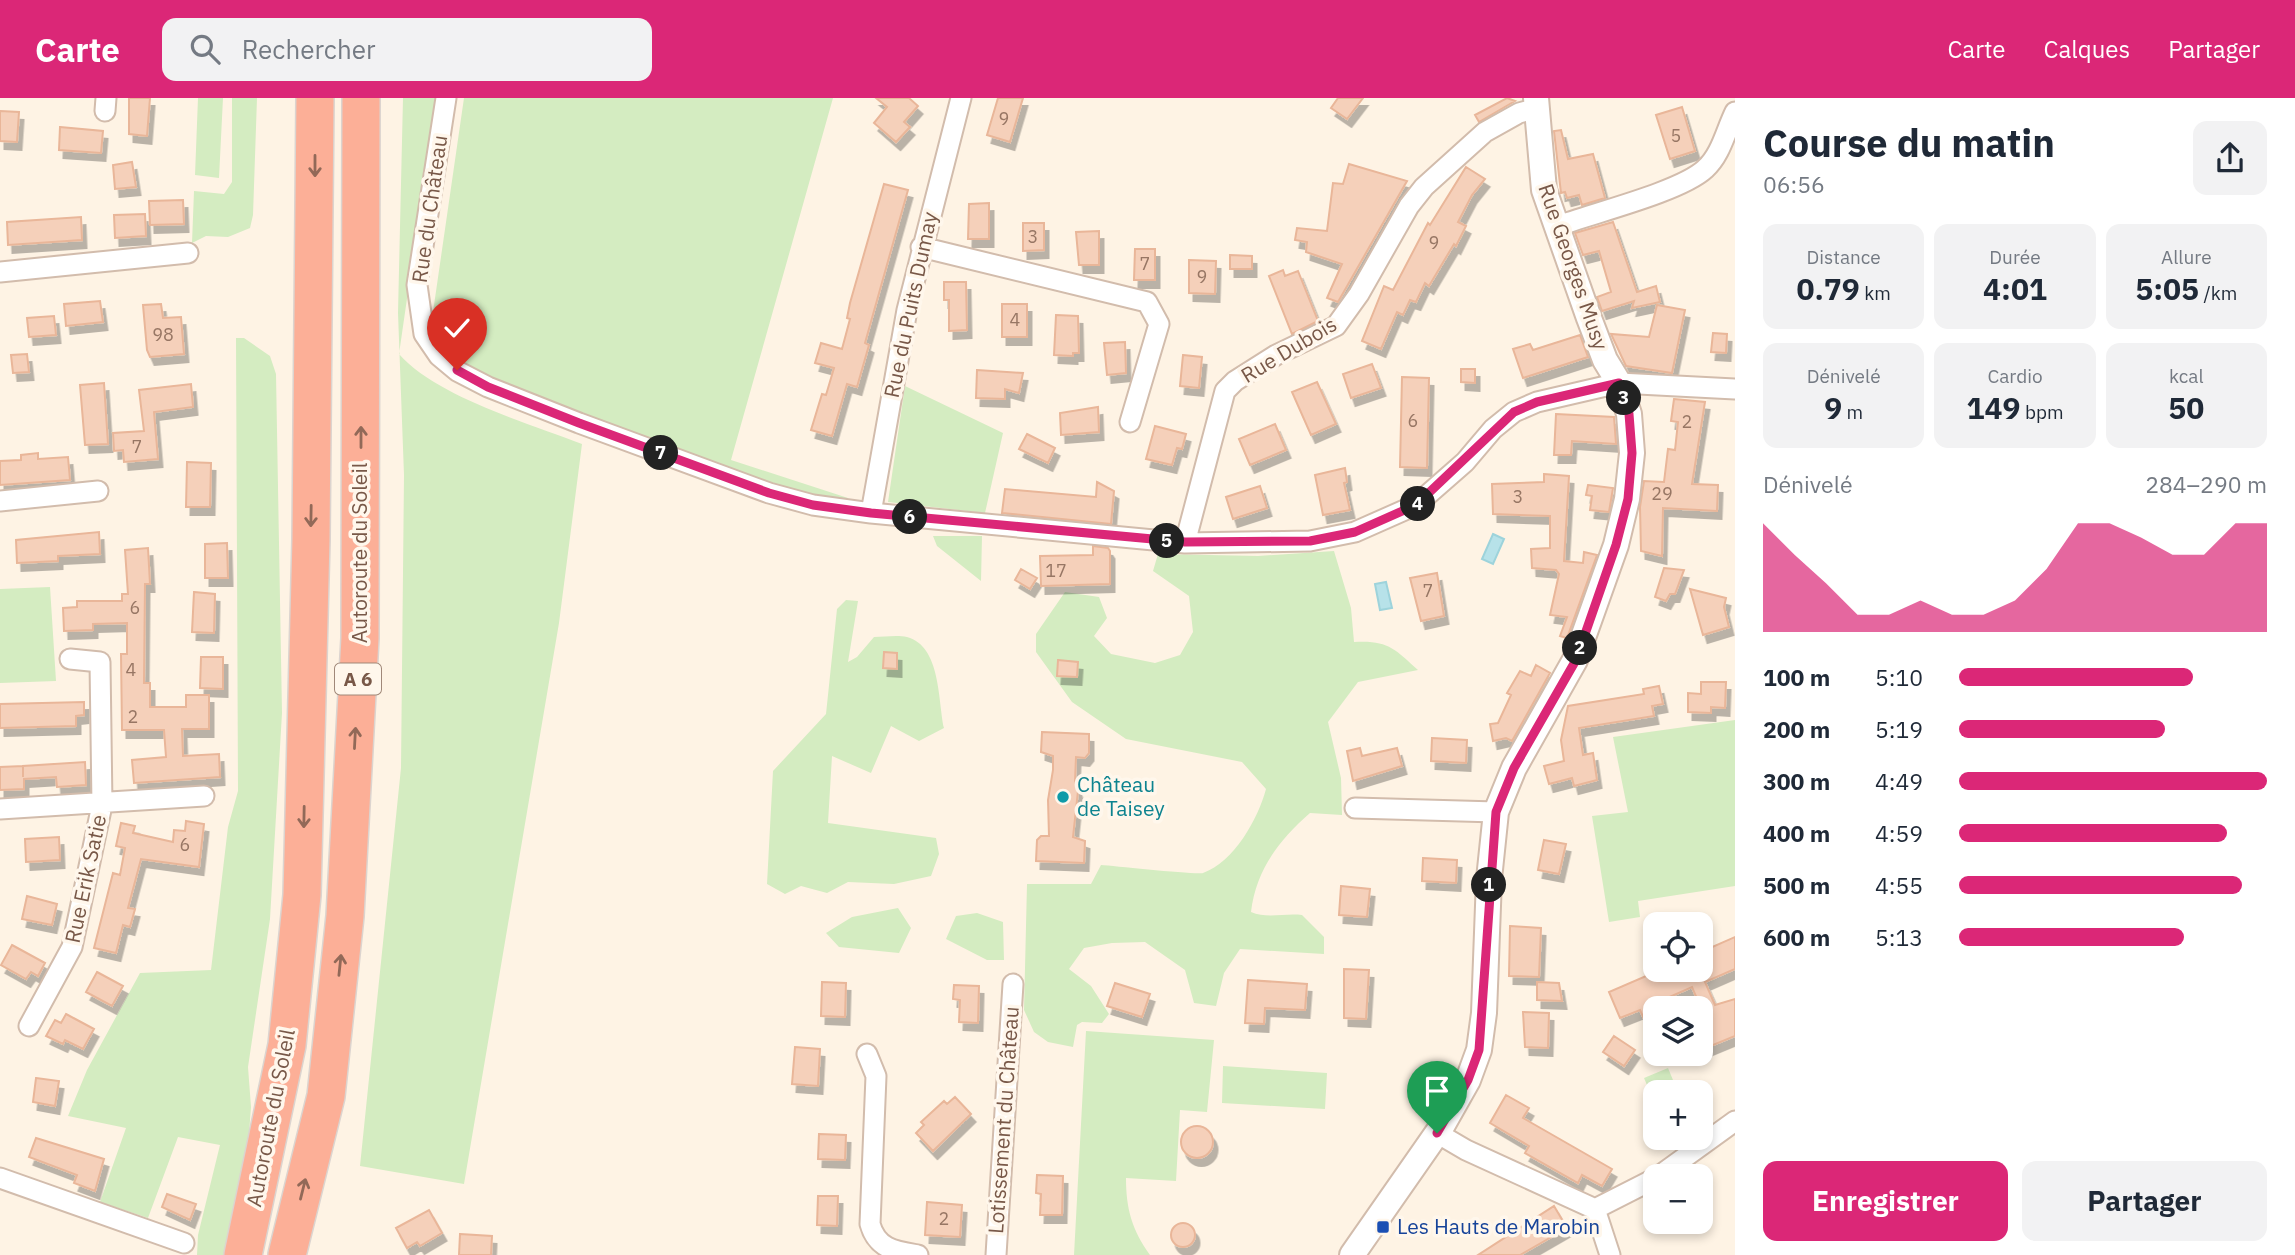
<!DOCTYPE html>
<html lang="fr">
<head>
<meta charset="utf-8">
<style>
	body { margin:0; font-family:"IBM Plex Sans",sans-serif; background:#f2f2f3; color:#1f2937; height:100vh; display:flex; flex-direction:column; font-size:26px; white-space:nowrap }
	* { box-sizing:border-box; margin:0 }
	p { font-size:23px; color:#747a83 }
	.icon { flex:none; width:38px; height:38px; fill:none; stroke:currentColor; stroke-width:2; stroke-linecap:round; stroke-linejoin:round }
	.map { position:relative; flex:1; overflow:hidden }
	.side { display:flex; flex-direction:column; background:#fff; width:560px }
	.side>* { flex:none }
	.tools { position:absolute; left:1643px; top:814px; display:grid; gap:14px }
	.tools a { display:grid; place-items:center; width:70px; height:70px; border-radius:14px; background:#fff; box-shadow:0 4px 10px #0003; font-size:35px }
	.pin { position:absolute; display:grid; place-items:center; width:60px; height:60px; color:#fff; margin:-72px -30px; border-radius:50% 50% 50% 0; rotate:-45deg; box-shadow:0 0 7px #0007 }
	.pin .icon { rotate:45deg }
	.km { position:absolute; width:35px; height:35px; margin:-18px; border-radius:50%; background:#222; color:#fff; font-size:19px; line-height:35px; text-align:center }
	.round { display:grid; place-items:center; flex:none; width:74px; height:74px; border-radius:14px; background:#f2f2f3 }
	.headline { display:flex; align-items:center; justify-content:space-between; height:119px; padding:0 28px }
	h1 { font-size:38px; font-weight:800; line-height:52px }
	.metrics { display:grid; grid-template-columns:repeat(3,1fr); gap:10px; height:119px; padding:7px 28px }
	.metrics div { display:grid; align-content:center; border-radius:14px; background:#f2f2f3; text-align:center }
	.metrics b { font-size:30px; font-weight:800 }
	.metrics small { font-size:19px; font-weight:400 }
	.metrics p { font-size:19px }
	.chart { height:196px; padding:14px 28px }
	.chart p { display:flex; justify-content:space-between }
	.chart svg { width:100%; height:126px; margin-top:7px; fill:#db2777; opacity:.7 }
	.action { display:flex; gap:14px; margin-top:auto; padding:14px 28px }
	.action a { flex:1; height:80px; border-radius:14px; background:#db2777; color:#fff; font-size:28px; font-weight:800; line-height:80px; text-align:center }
	.action a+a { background:#f2f2f3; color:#1f2937 }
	ul { padding:0 28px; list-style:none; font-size:23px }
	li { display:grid; grid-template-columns:112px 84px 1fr; align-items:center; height:52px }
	li i { height:18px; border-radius:9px; background:#db2777 }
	header { display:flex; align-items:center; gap:42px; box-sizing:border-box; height:98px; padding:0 35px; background:#db2777; color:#fff }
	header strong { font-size:33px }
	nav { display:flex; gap:38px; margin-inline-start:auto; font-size:24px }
	.search { width:490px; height:63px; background:#f2f2f3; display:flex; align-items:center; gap:18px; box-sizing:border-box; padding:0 24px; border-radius:14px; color:#747a83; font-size:26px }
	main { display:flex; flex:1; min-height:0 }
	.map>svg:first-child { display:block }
</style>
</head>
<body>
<header>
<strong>Carte</strong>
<div class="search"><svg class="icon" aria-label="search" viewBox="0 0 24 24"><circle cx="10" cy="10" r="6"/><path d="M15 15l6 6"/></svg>Rechercher</div>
<nav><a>Carte</a><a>Calques</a><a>Partager</a></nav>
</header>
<main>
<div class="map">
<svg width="1735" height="1157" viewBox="0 0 1735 1157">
	<defs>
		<filter id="shadow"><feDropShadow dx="4.5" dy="8" stdDeviation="0" flood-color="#0004"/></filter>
	</defs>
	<rect width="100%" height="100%" fill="#fef3e4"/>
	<!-- green -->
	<path fill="#d4ecc1" d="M198 0H223L219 80 195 77Z
		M232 0H257L253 117 250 130 228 139 206 138 192 145 194 93 224 96 232 84Z
		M403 0H436L399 256C437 299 528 325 582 346L559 525 464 1086 360 1068 401 670 404 377 398 215Z
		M464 0H833L731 362 848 400 826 401 781 389 497 283 463 264 435 238 432 221Z
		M236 240H244L270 258 276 276 282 615 270 821 248 969 251 1009 248 1049 224 1157H197L198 1137 220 1047 178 1039 148 1120 100 1104 126 1030 68 1018 87 972 140 875 211 872 228 729 238 693Z
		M905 288 1003 335 985 415 888 404Z
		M933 438H982L981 483 937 448Z
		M1334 453 1351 510 1354 544C1387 542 1394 550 1418 572L1358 584 1328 624 1341 680 1342 717 1310 715C1279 742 1256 772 1251 814 1267 821 1284 815 1302 817L1324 839V856L1240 851 1224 875 1216 908 1194 905 1185 872 1145 844 1112 845 1084 850 1069 871 1091 888 1109 916 1102 925 1082 924 1077 927 1073 949 1048 944 1034 934 1024 912 1027 786H1091L1101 767C1115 768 1197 777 1203 775 1234 764 1258 721 1266 691L1242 664 1126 641 1072 604 1036 554V536L1065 494 1099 499 1107 520 1094 538 1111 556 1155 565 1180 557 1193 534 1189 498 1153 473 1158 456 1258 458Z
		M50 489 56 583 0 585V491Z
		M846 502 858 503 848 564 857 559 874 539C884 539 897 537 907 539 941 548 938 603 944 630L919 643 891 628 871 675 832 658 828 725 936 740 939 756 931 778 894 786 848 784 827 795 801 788 785 796 767 786 773 673 826 616 837 511Z
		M1735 622V788L1638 803 1640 819 1609 824 1592 718 1628 714 1613 639Z
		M898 810 911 830 899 855 839 849 826 835 852 819Z
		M977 815 1003 824 1004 862H987L946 841 956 818Z
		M1086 933 1214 942 1207 1014 1180 1012 1176 1083 1126 1080C1126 1111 1132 1132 1150 1157H1074Z
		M1223 968 1327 975 1325 1011 1222 1005Z
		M1668 970 1678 994H1656L1655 1006 1644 980Z"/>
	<!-- water -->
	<path fill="#b7e2e9" stroke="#9dd3db" stroke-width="2" d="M1493 436 1504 441 1493 466 1482 461Z
		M1386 484 1392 510 1380 512 1375 486Z"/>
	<!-- building -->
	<path fill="#f5d0ba" stroke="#e9b699" stroke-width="2" filter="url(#shadow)" d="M129 0H150L147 38 129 36Z
		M876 0H909L918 8 904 24 910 29 896 44 874 25 887 9Z
		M998 0H1023L1010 44 987 37Z
		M1338 0H1363L1347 21 1331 10Z
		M1507 0 1515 3 1479 24 1475 17Z
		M1682 9 1695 53 1670 61 1656 17Z
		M0 13 19 14 17 44 0 43Z
		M60 29 103 33 101 55 59 52Z
		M1561 32 1568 61 1593 56 1605 100 1582 107 1579 97 1567 100 1565 94 1561 95 1554 33Z
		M132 64 136 89 115 91 113 67Z
		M1349 66 1407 83 1338 204 1327 200 1342 166 1306 154 1307 144 1295 142 1297 130 1327 133 1333 85 1343 86Z
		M1466 69 1485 81 1472 97 1458 124 1466 128 1456 148 1454 146 1429 188 1425 185 1416 204 1410 202 1403 217 1397 214 1381 251 1362 243 1384 188 1393 192 1428 125 1430 127Z
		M884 86 908 92 865 245 869 247 857 289 847 286 832 338 811 332 822 296 826 297 834 270 815 265 821 245 842 251 850 221 847 220 850 205Z
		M183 102 184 126 150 127 149 103Z
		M989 105V141H968L969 106Z
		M145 116 146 138 115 140 114 117Z
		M81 119 82 142 8 147 7 124Z
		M1613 124 1637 194 1656 188 1660 204 1632 210 1634 203 1602 213 1597 199 1611 194 1599 153 1583 157 1575 135Z
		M1023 125H1044V152L1023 153Z
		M1099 133V167H1079L1076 134Z
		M1135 151H1155V182H1134Z
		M1230 157 1252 158V171H1230Z
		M1189 162 1216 163 1215 196 1189 195Z
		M1283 172 1285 178 1298 173 1318 223 1292 236 1269 178Z
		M944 184H966L967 232 949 233V202H944Z
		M100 203 103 224 66 228 64 206Z
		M161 206 163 220 181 219 184 256 150 259 147 252 143 207Z
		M1002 206H1027V239H1002Z
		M1657 207 1685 212 1672 275 1626 268 1611 236 1649 239Z
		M1056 217 1078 218 1079 255H1073V258L1054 257Z
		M54 218 56 237 29 239 27 220Z
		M1713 235 1727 236 1726 255 1711 254Z
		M1580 237 1588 259 1523 280 1513 251 1530 246 1533 252Z
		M1125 244 1126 275 1107 277 1104 245Z
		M27 256 29 274 13 275 11 257Z
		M1183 257 1202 259 1199 290 1180 288Z
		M1372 266 1381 290 1351 300 1343 276Z
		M1461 271H1475V285L1461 284Z
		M977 272 1023 275 1019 295 1005 291V301L976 300Z
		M1402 279 1429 280 1427 370 1400 369Z
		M1317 284 1336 326 1311 337 1292 294Z
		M104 285 108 346 85 347 80 287Z
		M191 286 193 309 154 314 158 361 124 364 123 352 114 353 113 335 144 333 139 292Z
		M1674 301 1705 304 1692 386 1718 387 1717 413 1663 410 1662 458 1641 453 1640 409 1644 383 1664 384 1668 351 1675 352 1678 324 1671 323Z
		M1098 309 1099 334 1061 337 1060 315Z
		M1556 316 1614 319 1616 346 1572 343 1571 357H1554Z
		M1275 326 1286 352 1250 367 1239 341Z
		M1155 328 1186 336 1182 351 1177 350 1172 367 1146 361Z
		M1027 336 1055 350 1048 365 1019 351Z
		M38 355V361L68 359 70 382 0 387V363L21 362V357Z
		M187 364 211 365 210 409H186Z
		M1345 370 1347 384 1344 385 1350 412 1323 417 1315 377Z
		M1544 376 1569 378 1564 463 1583 465 1584 454 1597 457 1567 540 1560 538 1567 519 1550 517 1559 476 1556 472 1532 470 1531 451 1550 450V418L1493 416 1492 386 1544 384Z
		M1097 384 1114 393 1111 426 1002 415 1005 391 1096 399Z
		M1588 387 1613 390 1609 414 1590 412 1592 398 1586 397Z
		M1260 388 1267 410 1233 421 1226 399Z
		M99 434 100 456 58 458V463L17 465 16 442Z
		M227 445 228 480H205V446Z
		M1093 448 1108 450 1110 453V486L1041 488 1040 458 1093 457Z
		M148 450 150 486H145L144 585H150V609H186V597H209V631H182L183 658 219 656 220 679 134 685 132 662 166 659 164 632H122L121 556H127V525L93 526V532L64 533 63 510 77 509V503H122V496H128L125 452Z
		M1664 470 1684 472 1675 496H1670L1666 503 1655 499Z
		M1021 471 1037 480 1030 491 1015 482Z
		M1437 475 1444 518 1421 523 1410 480Z
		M1690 491 1726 500 1724 509 1729 529 1703 537Z
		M194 494 215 496 214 535 192 534Z
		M884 554 897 555V571L883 570Z
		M201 559H223V591L200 590Z
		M1058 562 1078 564 1077 579 1057 578Z
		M1536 567 1550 575 1512 643 1506 640 1493 643 1490 626 1498 625 1511 597 1507 595 1520 573 1531 578Z
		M1701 584H1726L1725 610 1711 609V615L1688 614V595L1701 596Z
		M1659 588 1663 606 1652 608 1654 618 1579 630 1583 657 1593 655 1597 682 1574 688 1572 680 1549 686 1544 668 1564 663 1561 642 1568 608 1644 596 1643 591Z
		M84 604V617L76 618V628L0 630V606Z
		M1042 634 1089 636V655L1085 660 1076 659 1075 683 1078 693 1073 739 1085 743 1084 765 1036 763 1037 742 1041 738H1049L1048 702 1053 672V658L1041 654Z
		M1432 640 1467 642 1466 665 1431 663Z
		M1360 650 1362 658 1397 650 1402 668 1353 683 1347 653Z
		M85 664 86 687 57 689 56 679 24 681V691L0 692V669L23 668V679V668Z
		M186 723 204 726 199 769 141 761 128 810 135 811 130 829 123 827 116 855 94 850 113 775 120 777 125 750 116 748 121 725 135 728 133 735 173 744 174 732 185 733Z
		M59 739 60 762 26 764 25 741Z
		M1544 742 1566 746 1559 776 1538 772Z
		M1423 760 1457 762 1456 785 1422 783Z
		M1341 788 1370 791 1367 819 1339 817Z
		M27 798 57 806 52 827 22 821Z
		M1510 828 1541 830 1539 879 1509 878Z
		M1735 839V871L1705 884 1715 907 1735 901V938L1701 952V910L1692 889 1656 905V947L1640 912 1620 920 1609 894 1660 872H1701V854Z
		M12 847 45 865 38 878 31 874 26 881 1 867Z
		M1344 871 1369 872 1366 921 1344 920Z
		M97 874 123 888 112 908 86 894Z
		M1248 882 1307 886 1305 912 1265 910 1264 926 1245 925Z
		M822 884 846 885 845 919 821 918Z
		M1537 884 1559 885 1562 903 1537 902Z
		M1115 885 1150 896 1142 919 1107 908Z
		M954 887 979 888 978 925 959 924 960 902 953 901Z
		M1523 914 1549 915 1548 950 1525 949Z
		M66 916 94 931 83 951 65 942 63 946 46 938 55 922 61 925Z
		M1614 938 1635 952 1624 968 1603 954Z
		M795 949 820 951 818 988 792 986Z
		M36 980 59 983 55 1008 33 1004Z
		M1506 997 1529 1010 1523 1020 1612 1071 1602 1088 1582 1077 1578 1085 1525 1055 1529 1048 1490 1025Z
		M955 999 971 1016 933 1053 916 1035 924 1027 921 1024 944 1003 947 1006Z
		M1181 1044a16 16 0 1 1 32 0a16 16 0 1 1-32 0Z
		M819 1036 846 1037 845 1062 818 1061Z
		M36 1040 104 1061 95 1093 74 1085 77 1077 29 1059Z
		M1037 1077 1063 1078 1062 1117H1040L1041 1096 1036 1095Z
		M167 1096 196 1106 190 1122 162 1109Z
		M818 1098H838L837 1128 817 1127Z
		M927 1104 962 1107 960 1139 925 1137Z
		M1554 1108 1567 1130 1520 1157H1478Z
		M429 1112 442 1135 420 1148 417 1144 407 1150 396 1130Z
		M1171 1137a12 12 0 1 1 24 0a12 12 0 1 1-24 0Z
		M460 1136 492 1138 491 1157H459Z"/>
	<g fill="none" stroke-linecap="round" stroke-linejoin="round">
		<defs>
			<path id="minor" d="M446 0 417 187 424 236 439 258 457 273 488 289 579 325 769 395 813 407 871 415 1185 445 1310 443 1355 434 1416 407 1465 364 1493 331 1514 314 1537 304 1619 285 1735 291
				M105 13 106 0
				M1558 128C1593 115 1680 94 1705 71 1721 57 1726 32 1735 14
				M921 149 1147 204 1159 226 1130 324
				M0 174 188 155
				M0 403 98 393
				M871 415 907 212 961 0
				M1185 445 1225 293 1235 283 1276 257 1336 228 1359 196 1409 108 1424 89 1485 34 1519 15 1538 10
				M1355 710 1496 714
				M0 711 204 698
				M29 928 72 849 102 707 100 564 70 561
				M867 956 876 978 870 1126C877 1151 895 1153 918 1157
				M1437 1035 1466 1052 1595 1111
				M1659 1078 1735 1023
				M0 1080 184 1145
				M1595 1111 1656 1080
				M1595 1111 1610 1157
				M996 1157 1013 886"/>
			<path id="tertiary" d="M1352 1157 1442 1028 1468 982 1479 952 1484 915 1489 781 1496 714 1514 670 1575 562 1616 447 1627 401 1632 355 1629 316 1619 285 1605 262 1589 220 1544 92 1536 0"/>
			<path id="motorway" d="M243 1157 287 947 302 797 311 441 315 0
				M287 1157 326 998 345 818 360 540 361 0"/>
		</defs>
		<!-- minor casing -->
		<use href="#minor" stroke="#d2bcac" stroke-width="23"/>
		<!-- tertiary casing -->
		<use href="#tertiary" stroke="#d2bcac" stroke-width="28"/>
		<!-- motorway casing -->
		<use href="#motorway" stroke="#dcd4cf" stroke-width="40"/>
		<!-- minor -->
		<use href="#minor" stroke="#fff" stroke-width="19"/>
		<!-- tertiary -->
		<use href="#tertiary" stroke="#fff" stroke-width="24"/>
		<!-- motorway -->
		<use href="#motorway" stroke="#fcaf97" stroke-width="37"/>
	</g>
	<!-- one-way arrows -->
	<defs><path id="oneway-shaft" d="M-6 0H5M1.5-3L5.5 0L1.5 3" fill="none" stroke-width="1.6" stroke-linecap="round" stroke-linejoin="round" transform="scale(1.75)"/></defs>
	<g stroke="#926958">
		<use href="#oneway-shaft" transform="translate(315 68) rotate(90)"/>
		<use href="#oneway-shaft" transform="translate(361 339) rotate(-90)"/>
		<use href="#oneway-shaft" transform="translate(311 418) rotate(91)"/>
		<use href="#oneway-shaft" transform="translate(355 640) rotate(-87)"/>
		<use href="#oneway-shaft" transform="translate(304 719) rotate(91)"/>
		<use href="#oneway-shaft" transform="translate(340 867) rotate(-84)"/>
		<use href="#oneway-shaft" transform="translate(303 1091) rotate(-76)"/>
	</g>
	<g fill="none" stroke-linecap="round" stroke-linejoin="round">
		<defs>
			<path id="route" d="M457 272 488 289 579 325 769 395 813 407 871 415 1185 444 1310 443 1355 434 1416 407 1514 314 1537 304 1619 285 1629 316 1632 355 1628 401 1616 447 1576 562 1514 670 1496 714 1479 952 1468 982 1437 1035"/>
		</defs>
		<!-- route casing -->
		<use href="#route" stroke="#fff" stroke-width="14"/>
		<!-- route -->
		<use href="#route" stroke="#db2777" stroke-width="9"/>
	</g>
	<!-- markers -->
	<circle fill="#0f9aa8" stroke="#fff7ec" stroke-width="2.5" cx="1063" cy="699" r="7"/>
	<rect fill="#1a4fb4" stroke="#fff7ec" stroke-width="2.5" x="1376" y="1122" width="14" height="14" rx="3.5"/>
	<g text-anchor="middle" stroke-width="7" stroke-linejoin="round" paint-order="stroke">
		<!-- number labels -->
		<g font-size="18" fill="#977664">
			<text x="1004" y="27">9</text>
			<text x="1676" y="44">5</text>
			<text x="1033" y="145">3</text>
			<text x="1434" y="151">9</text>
			<text x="1145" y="172">7</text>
			<text x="1202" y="185">9</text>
			<text x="1015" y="228">4</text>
			<text x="163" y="243">98</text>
			<text x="1413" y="329">6</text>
			<text x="1687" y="330">2</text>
			<text x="137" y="355">7</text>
			<text x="1662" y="402">29</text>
			<text x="1518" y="405">3</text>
			<text x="1056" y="479">17</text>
			<text x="1428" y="499">7</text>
			<text x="135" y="516">6</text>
			<text x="131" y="578">4</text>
			<text x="133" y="625">2</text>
			<text x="185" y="753">6</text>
			<text x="944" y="1127">2</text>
		</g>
		<!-- shield labels -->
		<rect fill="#fff7ec" stroke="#a08879" stroke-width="2" x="335" y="565.5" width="46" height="31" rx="5"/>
		<g font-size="19" font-weight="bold" fill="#785848">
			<text x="358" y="588">A 6</text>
		</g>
		<!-- street labels -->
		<g font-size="21" fill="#785848" stroke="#fff7ec">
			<text transform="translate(430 111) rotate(-82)" y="7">Rue du Château</text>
			<text transform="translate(1573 169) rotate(71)" y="7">Rue Georges Musy</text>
			<text transform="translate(911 207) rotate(-78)" y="7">Rue du Puits Dumay</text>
			<text transform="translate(1289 252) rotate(-31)" y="7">Rue Dubois</text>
			<text transform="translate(360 455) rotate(-90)" y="7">Autoroute du Soleil</text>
			<text transform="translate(86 781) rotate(-78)" y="7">Rue Erik Satie</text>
			<text transform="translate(271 1020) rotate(-79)" y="7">Autoroute du Soleil</text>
			<text transform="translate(1004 1022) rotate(-86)" y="7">Lotissement du Château</text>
		</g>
		<!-- culture labels -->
		<g font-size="21" fill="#0d838f" stroke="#fff7ec" text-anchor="start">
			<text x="1077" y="694">Château<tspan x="1077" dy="24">de Taisey</tspan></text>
		</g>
		<!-- transit labels -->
		<g font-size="21" fill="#164399" stroke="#fff7ec" text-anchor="start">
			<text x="1397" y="1136">Les Hauts de Marobin</text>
		</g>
	</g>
</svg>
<div class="tools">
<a><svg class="icon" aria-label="locate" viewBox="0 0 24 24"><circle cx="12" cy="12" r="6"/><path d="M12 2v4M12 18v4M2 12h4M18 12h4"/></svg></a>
<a><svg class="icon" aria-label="layers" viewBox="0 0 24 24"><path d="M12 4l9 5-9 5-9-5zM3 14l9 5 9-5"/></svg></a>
<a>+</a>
<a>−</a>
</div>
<div class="pin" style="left:1437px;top:1035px;background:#1e9e55"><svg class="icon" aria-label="arrive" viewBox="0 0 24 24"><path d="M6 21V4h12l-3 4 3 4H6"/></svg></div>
<div class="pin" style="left:457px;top:272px;background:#d93025"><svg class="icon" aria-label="check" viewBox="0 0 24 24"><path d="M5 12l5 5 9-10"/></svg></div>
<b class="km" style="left:1489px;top:787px">1</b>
<b class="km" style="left:1580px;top:550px">2</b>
<b class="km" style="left:1624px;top:300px">3</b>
<b class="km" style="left:1418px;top:406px">4</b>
<b class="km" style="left:1167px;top:443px">5</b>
<b class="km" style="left:910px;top:419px">6</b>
<b class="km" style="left:661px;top:355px">7</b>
</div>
<section class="side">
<div class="headline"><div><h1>Course du matin</h1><p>06:56</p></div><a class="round"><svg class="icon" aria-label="share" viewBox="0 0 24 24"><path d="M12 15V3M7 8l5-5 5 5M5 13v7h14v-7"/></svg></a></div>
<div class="metrics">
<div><p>Distance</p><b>0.79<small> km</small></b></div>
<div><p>Durée</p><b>4:01</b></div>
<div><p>Allure</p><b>5:05<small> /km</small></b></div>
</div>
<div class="metrics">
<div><p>Dénivelé</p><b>9<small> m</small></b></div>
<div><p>Cardio</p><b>149<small> bpm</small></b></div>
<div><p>kcal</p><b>50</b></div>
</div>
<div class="chart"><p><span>Dénivelé</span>284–290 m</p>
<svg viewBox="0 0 160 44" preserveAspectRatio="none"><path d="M0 44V6L10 17L20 27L30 38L40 38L50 33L60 38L70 38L80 33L90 22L100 6L110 6L120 11L130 17L140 17L150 6L160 6V44z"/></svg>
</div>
<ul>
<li><b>100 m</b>5:10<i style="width:76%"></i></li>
<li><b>200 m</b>5:19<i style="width:67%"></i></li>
<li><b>300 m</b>4:49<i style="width:100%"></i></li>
<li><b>400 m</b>4:59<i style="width:87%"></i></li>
<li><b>500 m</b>4:55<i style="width:92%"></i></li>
<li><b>600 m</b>5:13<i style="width:73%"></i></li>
</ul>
<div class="action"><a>Enregistrer</a><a>Partager</a></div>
</section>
</main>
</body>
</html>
